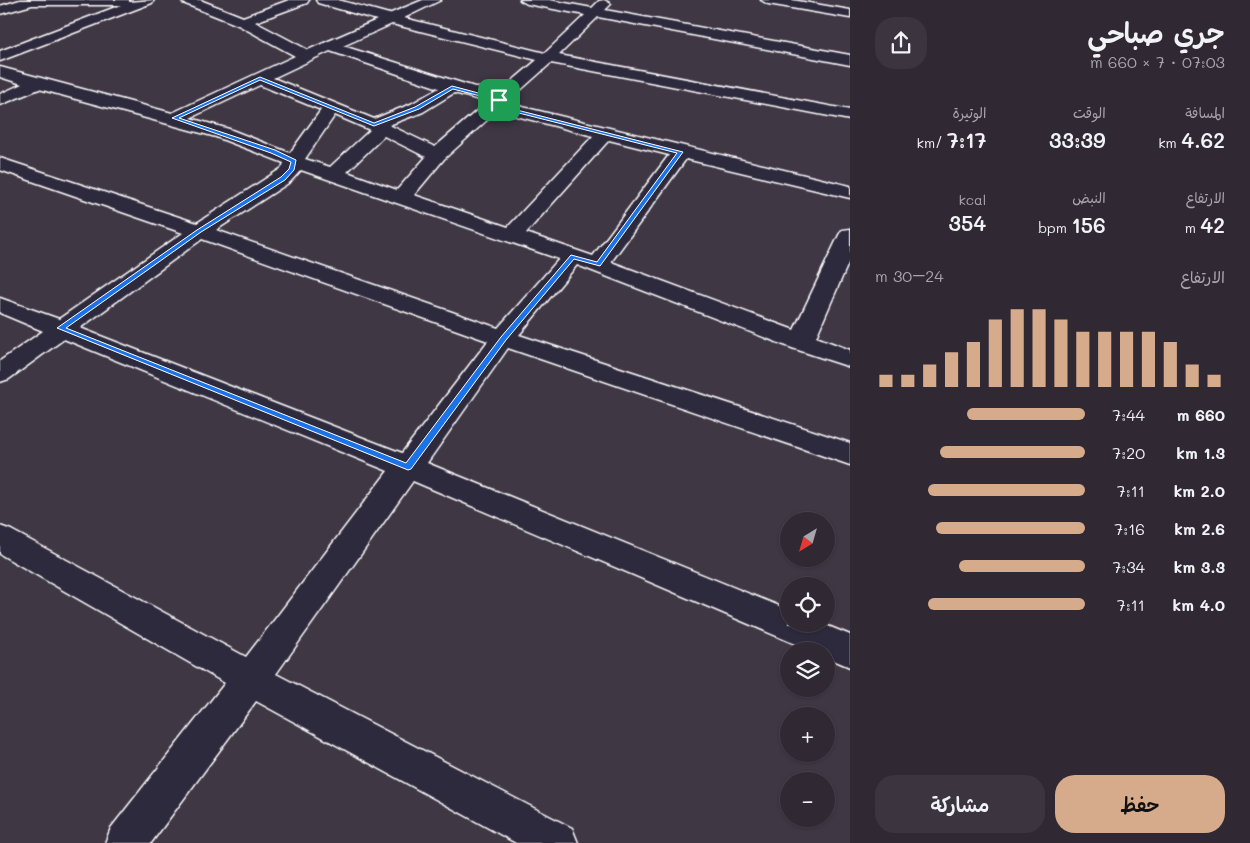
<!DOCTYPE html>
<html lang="ar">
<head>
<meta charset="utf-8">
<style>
	body { margin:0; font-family:Mali,"Playpen Sans Arabic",sans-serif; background:#3c3540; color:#f1f3f6; direction:rtl; height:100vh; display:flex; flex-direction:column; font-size:19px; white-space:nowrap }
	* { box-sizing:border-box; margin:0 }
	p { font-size:16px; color:#a8a6ac }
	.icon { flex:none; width:28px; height:28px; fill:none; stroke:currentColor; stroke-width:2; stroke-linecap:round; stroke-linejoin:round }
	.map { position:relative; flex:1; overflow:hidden; direction:ltr }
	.panel { display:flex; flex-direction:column; background:#302934; width:400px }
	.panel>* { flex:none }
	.needle { width:32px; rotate:217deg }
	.buttons { position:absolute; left:780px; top:512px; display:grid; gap:10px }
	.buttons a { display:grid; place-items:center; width:55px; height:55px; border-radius:50%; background:#302934; box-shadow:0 1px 4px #0004,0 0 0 1px #4b454f; font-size:25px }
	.pin { position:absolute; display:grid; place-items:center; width:42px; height:42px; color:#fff; margin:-21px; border-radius:10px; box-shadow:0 2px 8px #0006 }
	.round { display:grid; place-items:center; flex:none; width:52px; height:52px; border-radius:20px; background:#3c3540 }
	.head { display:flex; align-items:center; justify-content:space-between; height:85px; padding:0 25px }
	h1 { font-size:28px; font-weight:600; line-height:38px }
	.metrics { display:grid; grid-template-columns:repeat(3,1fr); gap:8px; height:85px; padding:5px 25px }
	.metrics div { display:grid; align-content:center }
	.metrics b { font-size:21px; font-weight:600 }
	.metrics small { font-size:14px; font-weight:400 }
	.metrics p { font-size:14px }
	.chart { height:140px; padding:10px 25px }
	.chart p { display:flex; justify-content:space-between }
	.chart svg { width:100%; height:90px; margin-top:5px; stroke:#d6ab8b; stroke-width:6 }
	.primary-button { display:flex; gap:10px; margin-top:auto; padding:10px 25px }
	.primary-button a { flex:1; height:58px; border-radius:20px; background:#d6ab8b; color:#111; font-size:20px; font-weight:600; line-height:58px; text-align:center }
	.primary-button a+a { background:#3c3540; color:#f1f3f6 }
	ul { padding:0 25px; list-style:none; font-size:16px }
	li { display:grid; grid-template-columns:80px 60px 1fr; align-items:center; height:38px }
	li i { height:12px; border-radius:6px; background:#d6ab8b }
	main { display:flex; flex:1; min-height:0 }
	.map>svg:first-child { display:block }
</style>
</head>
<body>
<main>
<section class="panel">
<div class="head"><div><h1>جري صباحي</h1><p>07:03 · 7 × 660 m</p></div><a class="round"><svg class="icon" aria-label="share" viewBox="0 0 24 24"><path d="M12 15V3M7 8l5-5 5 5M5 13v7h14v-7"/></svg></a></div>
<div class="metrics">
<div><p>المسافة</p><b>4.62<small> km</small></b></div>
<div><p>الوقت</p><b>33:39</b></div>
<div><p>الوتيرة</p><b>7:17<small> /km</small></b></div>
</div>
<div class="metrics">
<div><p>الارتفاع</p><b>42<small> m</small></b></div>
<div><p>النبض</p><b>156<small> bpm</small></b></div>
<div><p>kcal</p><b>354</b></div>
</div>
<div class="chart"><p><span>الارتفاع</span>24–30 m</p>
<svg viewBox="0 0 160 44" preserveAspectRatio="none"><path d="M5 44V38M15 44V38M25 44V33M35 44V27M45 44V22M55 44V11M65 44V6M75 44V6M85 44V11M95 44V17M105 44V17M115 44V17M125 44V17M135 44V22M145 44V33M155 44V38"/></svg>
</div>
<ul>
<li><b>660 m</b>7:44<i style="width:56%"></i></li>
<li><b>1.3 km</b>7:20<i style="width:69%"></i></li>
<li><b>2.0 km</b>7:11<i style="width:75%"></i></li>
<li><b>2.6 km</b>7:16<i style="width:71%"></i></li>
<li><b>3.3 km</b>7:34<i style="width:60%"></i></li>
<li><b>4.0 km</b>7:11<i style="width:75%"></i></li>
</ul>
<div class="primary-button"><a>حفظ</a><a>مشاركة</a></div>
</section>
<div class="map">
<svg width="850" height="843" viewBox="0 0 850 843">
	<rect width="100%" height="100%" fill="#403745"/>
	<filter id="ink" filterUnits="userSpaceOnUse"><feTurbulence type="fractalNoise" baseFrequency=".02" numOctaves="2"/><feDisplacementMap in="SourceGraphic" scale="10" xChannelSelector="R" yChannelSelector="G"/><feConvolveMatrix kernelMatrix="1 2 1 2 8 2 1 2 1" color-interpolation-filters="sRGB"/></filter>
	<g filter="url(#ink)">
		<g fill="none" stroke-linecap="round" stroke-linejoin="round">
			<defs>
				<path id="street" d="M20 0H129V2L154 0 152 3 0 61V51L121 5H32L0 14V6Z
					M181 0H200L243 17 289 0H309L307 3 255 22 308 50 377 20 318 3 316 0H338L389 14 423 0H441L404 18 545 53 585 15 527 4 520 0H549L592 8 599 1 604 0 611 4 605 10 850 55V65L598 17 559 55 850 110V120L551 63 506 103 850 186V198L686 159 611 262 794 330 839 235 842 230 850 229V259L816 337 850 350V367L792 348 577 265 519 335 850 443V465L508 348 427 463 789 610V624H823L850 635V667L826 657V651H812L413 481 276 674 572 828 578 843H516L256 701 151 843H105L111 828 225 683 0 554V526L11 530 246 657 388 471 64 339 9 379 0 382V361L43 331 0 313V298L59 319 183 233 0 170V158L197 223 282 168 284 163 216 137 39 89 0 105V94L22 84 0 77V67L172 113 295 56 238 25 183 3ZM392 24 537 60 497 94 343 46ZM330 51 439 88 411 104 374 119 273 78ZM260 85 321 110 290 153 229 129 190 118ZM454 93 487 102 435 147 389 125 423 112ZM497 111 593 136 508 227 414 195 444 159ZM335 115 370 130 330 167 305 159ZM384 136 426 157 397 190 347 172ZM609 140 669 155 593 256 526 233ZM301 170 559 259 498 328 216 230 290 182ZM202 239 488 341 402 453 80 328Z
					M761 0H792L850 10V18L768 4Z"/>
			</defs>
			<!-- street casing -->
			<use href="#street" stroke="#fff" stroke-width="3"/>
			<!-- street -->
			<use href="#street" fill="#2f2a3d" fill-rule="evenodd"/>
		</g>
	</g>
	<!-- route -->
	<path fill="#1a73e8" stroke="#fff" fill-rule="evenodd" d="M260 77 374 123 415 107 452 86 501 99 497 105 683 152 600 266 574 259 506 340 411 469 408 470 57 328 197 230 281 177 289 169 291 162 271 153 172 118ZM260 80 374 126 419 109 453 89 496 100 491 106 677 153 597 262 571 255 501 337 406 463 66 328 201 232 285 180 294 170 296 160 275 150 179 118Z"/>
</svg>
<div class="buttons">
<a><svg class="needle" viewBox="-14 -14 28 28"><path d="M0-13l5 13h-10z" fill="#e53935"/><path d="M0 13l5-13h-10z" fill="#a8a6ac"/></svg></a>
<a><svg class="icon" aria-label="locate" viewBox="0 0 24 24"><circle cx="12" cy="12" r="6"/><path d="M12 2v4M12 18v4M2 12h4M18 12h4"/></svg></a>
<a><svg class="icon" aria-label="layers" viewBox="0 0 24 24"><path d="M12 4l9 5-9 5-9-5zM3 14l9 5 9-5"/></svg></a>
<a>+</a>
<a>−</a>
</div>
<div class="pin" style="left:499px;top:100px;background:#1e9e55"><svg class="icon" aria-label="arrive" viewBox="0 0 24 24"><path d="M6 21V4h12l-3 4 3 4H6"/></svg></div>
</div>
</main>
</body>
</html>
